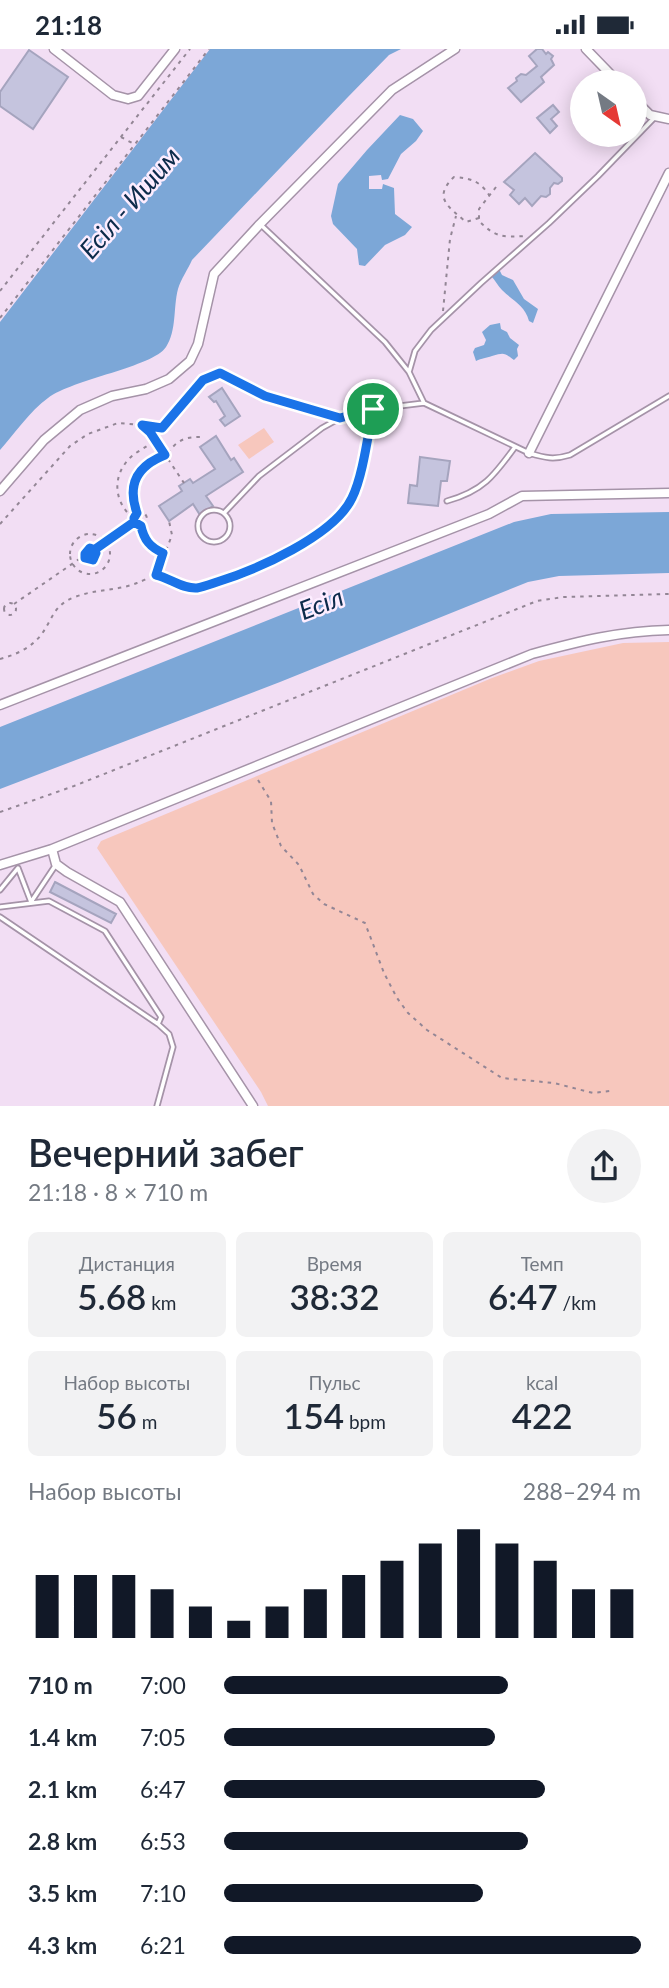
<!DOCTYPE html>
<html lang="ru">
<head>
<meta charset="utf-8">
<style>
	body { margin:0; font-family:Lato,sans-serif; background:#f2f2f3; color:#1f2937; height:100vh; display:flex; flex-direction:column; font-size:26px; white-space:nowrap }
	* { box-sizing:border-box; margin:0 }
	p { font-size:23px; color:#747a83 }
	.icon { flex:none; width:38px; height:38px; fill:none; stroke:currentColor; stroke-width:2; stroke-linecap:round; stroke-linejoin:round }
	.map { position:relative; height:1057px; overflow:hidden }
	.panel { display:flex; flex-direction:column; background:#fff; flex:1 }
	.panel>* { flex:none }
	.needle { width:46px; rotate:146deg }
	.controls { position:absolute; left:570px; top:21px; display:grid; gap:14px }
	.controls a { display:grid; place-items:center; width:77px; height:77px; border-radius:50%; background:#fff; box-shadow:0 4px 18px #0003; font-size:35px }
	.pin { position:absolute; display:grid; place-items:center; width:60px; height:60px; color:#fff; margin:-30px; border:4px solid #fff; border-radius:50%; box-shadow:0 2px 7px #0007 }
	.round { display:grid; place-items:center; flex:none; width:74px; height:74px; border-radius:37px; background:#f2f2f3 }
	.overview { display:flex; align-items:center; justify-content:space-between; height:119px; padding:0 28px }
	h1 { font-size:38px; font-weight:600; line-height:52px }
	.stats { display:grid; grid-template-columns:repeat(3,1fr); gap:10px; height:119px; padding:7px 28px }
	.stats div { display:grid; align-content:center; border-radius:10px; background:#f2f2f3; text-align:center }
	.stats b { font-size:35px; font-weight:600 }
	.stats small { font-size:19px; font-weight:400 }
	.stats p { font-size:19px }
	.chart { height:196px; padding:14px 28px }
	.chart p { display:flex; justify-content:space-between }
	.chart svg { width:100%; height:126px; margin-top:7px; stroke:#111827; stroke-width:6 }
	ul { padding:0 28px; list-style:none; font-size:23px }
	li { display:grid; grid-template-columns:112px 84px 1fr; align-items:center; height:52px }
	li i { height:18px; border-radius:9px; background:#111827 }
	.status { display:flex; justify-content:space-between; align-items:center; height:49px; padding:0 35px; background:#fff; direction:ltr }
	.status svg { height:19px; fill:currentColor }
	.map>svg:first-child { display:block }
</style>
</head>
<body>
<div class="status"><b>21:18</b><svg viewBox="0 0 49 12"><path d="M0 12V9h3v3zM5 12V6h3v6zM10 12V3h3v9zM15 12V0h3v12zM26 1h20v11H26zM47 4h2v5h-2z"/></svg></div>
<div class="map">
<svg width="669" height="1057" viewBox="0 0 669 1057">
	<rect width="100%" height="100%" fill="#f2def4"/>
	<!-- park -->
	<path fill="#f7c7bd" d="M264 379 274 393 249 410 238 396Z
		M669 593V1057H268L261 1043 97 799 101 792 492 629 539 612 623 594Z"/>
	<!-- water -->
	<path fill="#7ca7d7" d="M210 0H401L389 6 347 49 192 211C188 220 181 230 178 240 173 259 177 281 166 298 153 318 73 330 48 349 30 362 14 385 0 401V273Z
		M400 66 413 70 423 82 416 92 401 105 388 130 382 131 381 126 369 127V140H382L383 135 394 139 395 165 412 178 405 186 385 196 365 217 359 216 357 200 333 175 331 167 338 135 367 101Z
		M499 220 502 226 513 231 524 250 538 260 533 274 529 272C525 256 513 252 502 241 498 237 495 231 491 227Z
		M500 274 501 280 507 283 510 289 519 296 517 300 518 307 514 311C503 303 504 304 492 307 486 309 482 309 476 312L473 303 475 299 484 296 486 291 482 283 490 276Z
		M669 463V524L559 527 528 533 280 633 0 740V678L514 473 551 465Z"/>
	<!-- building -->
	<path fill="#c5c4de" stroke="#a5a4be" stroke-width="2" d="M537 0H542L546 5 548 3 553 7 551 10 554 16 541 28 544 33 521 53 508 39 517 32 516 29 521 25 526 26 537 17 529 7Z
		M29 1 68 28 33 80 0 57V43Z
		M553 56 559 63 551 70 557 77 550 84 537 69Z
		M535 104 562 129V132L558 135 554 134 550 139V145L546 148 541 147 532 157 525 149 519 155 510 146 514 141 504 133Z
		M222 339 240 367 225 377 220 371 225 367 216 352 214 353 209 348Z
		M216 387 231 411 234 409 243 423 206 447 213 457 200 466 193 455 169 472 159 457 182 442 179 437 190 430 193 434 215 420 200 398Z
		M420 408 450 412 447 432H441L438 457 408 454 410 436 417 437Z
		M55 833 116 865 111 874 50 843Z"/>
	<g fill="none" stroke-linecap="round" stroke-linejoin="round">
		<defs>
			<path id="service" d="M261 176 385 293 409 323 424 354 529 404C545 409 554 411 570 406L669 347
				M409 323 415 302 431 281 481 234 549 174 598 127 656 67
				M447 452C483 442 494 427 515 398
				M198 477a16 16 0 1 1 32 0a16 16 0 1 1-32 0Z
				M224 464 259 427 322 379 340 369 367 361 424 354
				M0 841 18 819 31 853 55 817
				M0 858 49 852 105 882 161 968 158 975
				M0 868 158 975 169 985 173 998 157 1057"/>
			<path id="minor" d="M54 0 113 46 128 50 138 47 175 0
				M586 0 618 33
				M635 51 650 66 669 70
				M529 404 669 124
				M0 442 44 391 80 361 112 347 146 340 169 330 190 312 198 295 214 225 260 175 392 41 455 0
				M0 656 489 465 522 447 669 444
				M0 816 52 800
				M253 1057 120 853 67 823 56 815 52 800 532 605C580 592 620 582 669 581"/>
		</defs>
		<!-- service casing -->
		<use href="#service" stroke="#a593a8" stroke-width="7"/>
		<!-- minor casing -->
		<use href="#minor" stroke="#a593a8" stroke-width="11"/>
		<!-- path -->
		<path stroke="#938695" stroke-width="2" stroke-dasharray="3.5 5" stroke-linecap="butt" d="M121 88 134 95
			M496 138 479 160V172C496 189 503 188 526 187
			M479 169 466 173C449 158 432 149 454 128 470 129 480 132 489 146
			M0 242 190 0
			M443 262 450 190 456 167
			M0 269 209 0
			M143 376 150 383 184 434
			M133 470a7 7 0 1 1 14 0a7 7 0 1 1-14 0Z
			M137 464C125 432 139 422 164 406 169 403 172 398 177 394 185 388 194 388 203 388
			M133 469C115 454 111 429 129 410 133 405 141 401 147 397
			M0 475 70 397 88 385 118 374 162 378 203 331 220 324 266 347 333 366
			M141 477C144 491 150 498 162 503
			M70 505a20 20 0 1 1 40 0a20 20 0 1 1-40 0Z
			M84.5 505a5.5 5.5 0 1 1 11 0a5.5 5.5 0 1 1-11 0Z
			M94 501 134 473
			M157 525 172 486 169 472
			M4 560a6 6 0 1 1 12 0a6 6 0 1 1-12 0Z
			M14 555 85 506
			M0 610C15 606 31 599 41 586 53 570 53 556 75 548 95 540 117 542 137 534 143 532 151 527 157 526 172 525 181 541 197 539 204 538 211 535 217 533 257 520 331 489 351 451 363 428 366 393 372 368
			M258 731 271 752 272 774 281 797 299 816 313 845 324 855 365 874 384 924 397 949 408 964 427 981 502 1029 554 1034 593 1044 610 1042
			M0 763 74 737 537 552 564 548 669 545"/>
		<!-- service -->
		<use href="#service" stroke="#fff" stroke-width="3.5"/>
		<!-- minor -->
		<use href="#minor" stroke="#fff" stroke-width="8"/>
	</g>
	<g fill="none" stroke-linecap="round" stroke-linejoin="round">
		<defs>
			<path id="route" d="M373 360 340 369 265 347 220 324 203 331 162 379 142 376 150 383 165 406C137 417 127 436 137 464L134 469V473L94 501 96 504 93 511 85 509V505L90 499 94 501 134 473 141 477C144 491 150 498 163 504L156 526C170 529 182 540 197 539 203 538 211 535 217 533 256 521 334 487 352 449 363 427 368 385 373 360"/>
		</defs>
		<!-- route casing -->
		<use href="#route" stroke="#fff" stroke-width="14"/>
		<!-- route -->
		<use href="#route" stroke="#1a73e8" stroke-width="9"/>
	</g>
	<g text-anchor="middle" stroke-width="5" stroke-linejoin="round" paint-order="stroke">
		<!-- water labels -->
		<g font-size="26" font-style="italic" fill="#0c2b4b" stroke="#fdedff">
			<text transform="translate(130 154) rotate(-49)" y="9">Есіл - Ишим</text>
			<text transform="translate(321 555) rotate(-21)" y="9">Есіл</text>
		</g>
	</g>
</svg>
<div class="controls">
<a><svg class="needle" viewBox="-14 -14 28 28"><path d="M0-13l5 13h-10z" fill="#e53935"/><path d="M0 13l5-13h-10z" fill="#747a83"/></svg></a>
</div>
<div class="pin" style="left:373px;top:360px;background:#1e9e55"><svg class="icon" aria-label="arrive" viewBox="0 0 24 24"><path d="M6 21V4h12l-3 4 3 4H6"/></svg></div>
</div>
<section class="panel">
<div class="overview"><div><h1>Вечерний забег</h1><p>21:18 · 8 × 710 m</p></div><a class="round"><svg class="icon" aria-label="share" viewBox="0 0 24 24"><path d="M12 15V3M7 8l5-5 5 5M5 13v7h14v-7"/></svg></a></div>
<div class="stats">
<div><p>Дистанция</p><b>5.68<small> km</small></b></div>
<div><p>Время</p><b>38:32</b></div>
<div><p>Темп</p><b>6:47<small> /km</small></b></div>
</div>
<div class="stats">
<div><p>Набор высоты</p><b>56<small> m</small></b></div>
<div><p>Пульс</p><b>154<small> bpm</small></b></div>
<div><p>kcal</p><b>422</b></div>
</div>
<div class="chart"><p><span>Набор высоты</span>288–294 m</p>
<svg viewBox="0 0 160 44" preserveAspectRatio="none"><path d="M5 44V22M15 44V22M25 44V22M35 44V27M45 44V33M55 44V38M65 44V33M75 44V27M85 44V22M95 44V17M105 44V11M115 44V6M125 44V11M135 44V17M145 44V27M155 44V27"/></svg>
</div>
<ul>
<li><b>710 m</b>7:00<i style="width:68%"></i></li>
<li><b>1.4 km</b>7:05<i style="width:65%"></i></li>
<li><b>2.1 km</b>6:47<i style="width:77%"></i></li>
<li><b>2.8 km</b>6:53<i style="width:73%"></i></li>
<li><b>3.5 km</b>7:10<i style="width:62%"></i></li>
<li><b>4.3 km</b>6:21<i style="width:100%"></i></li>
</ul>
</section>
</body>
</html>
